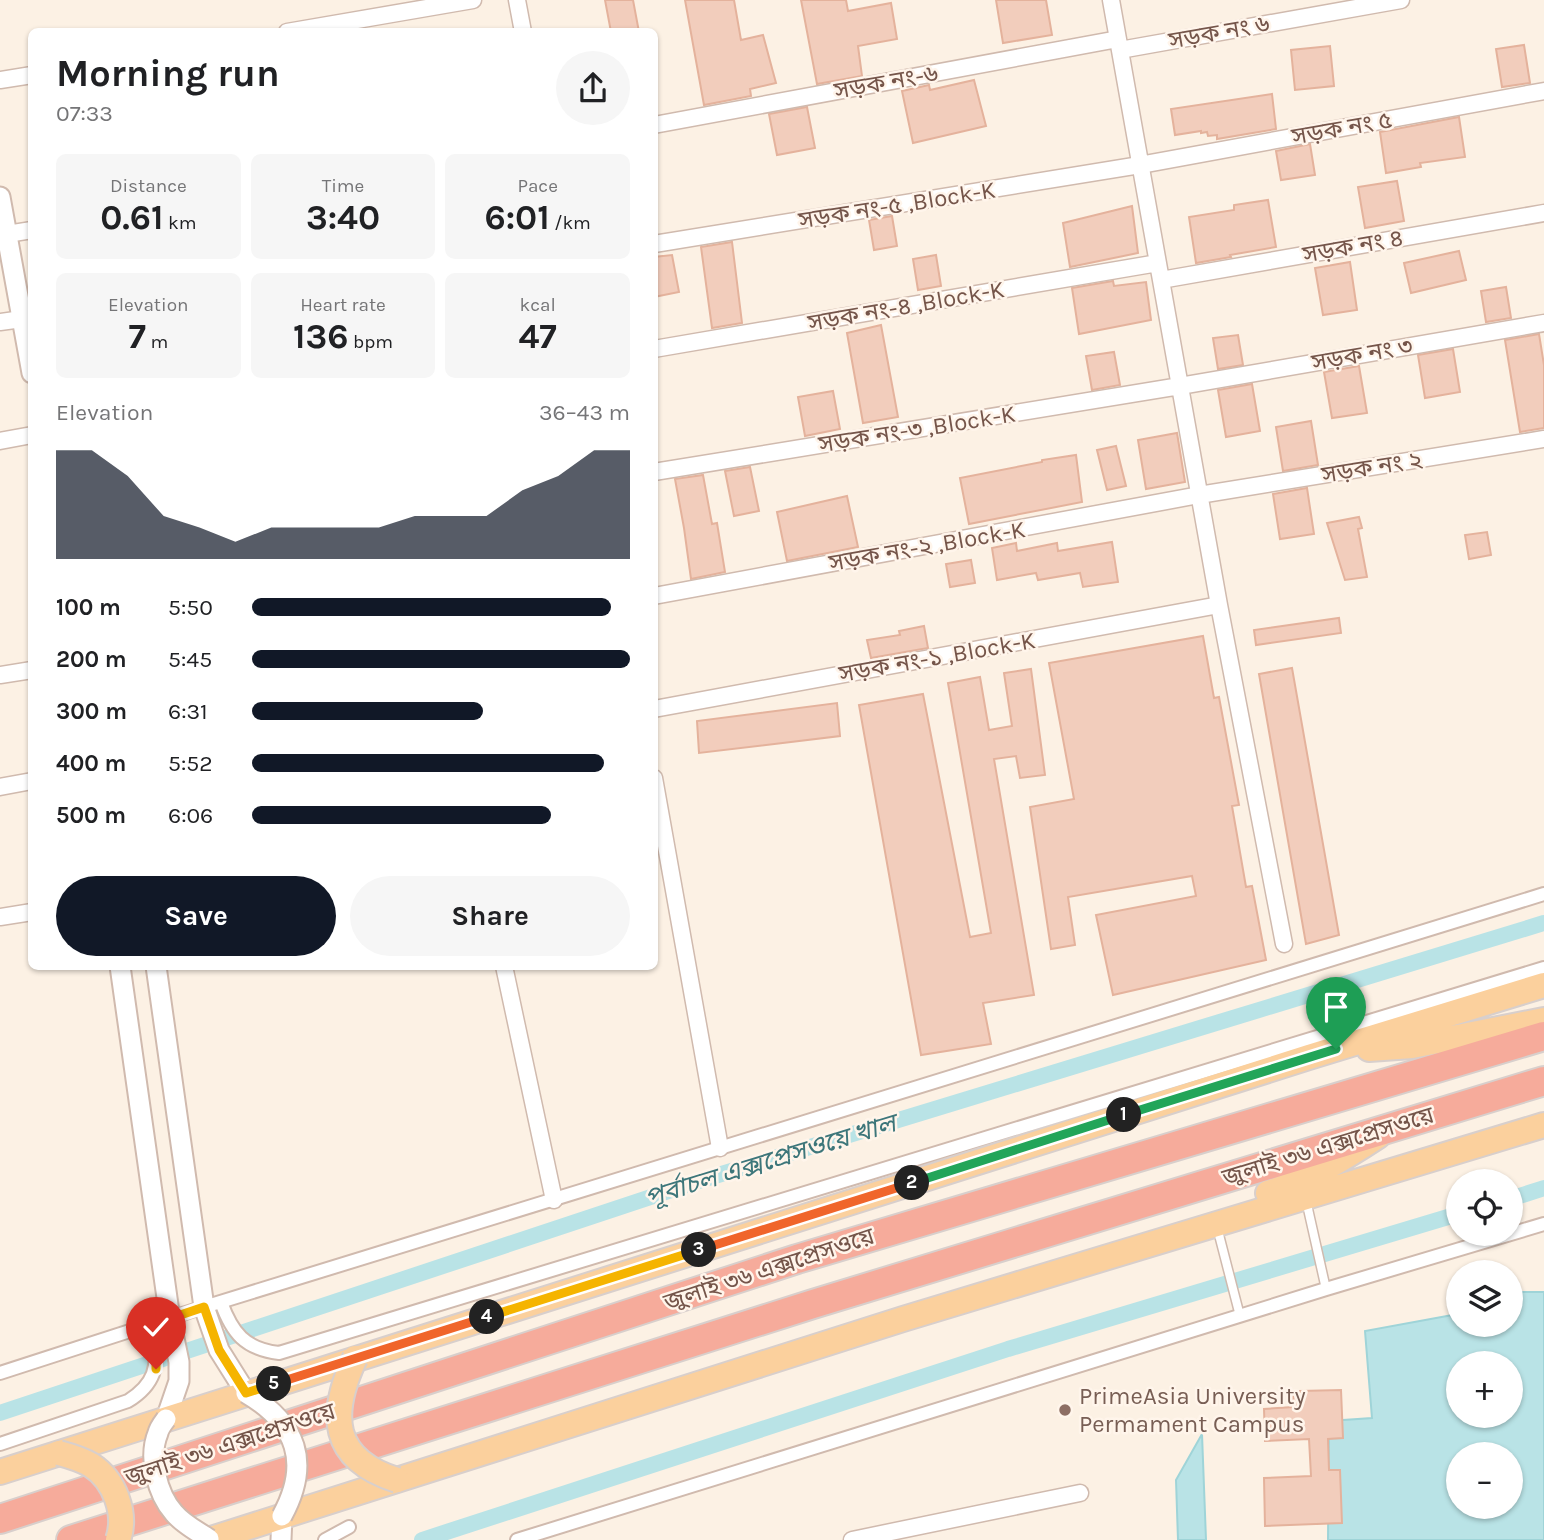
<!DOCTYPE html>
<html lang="en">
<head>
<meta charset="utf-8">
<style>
	body { margin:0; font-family:Karla,"Noto Sans Bengali",sans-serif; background:#f6f6f6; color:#202124; height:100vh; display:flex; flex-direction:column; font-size:26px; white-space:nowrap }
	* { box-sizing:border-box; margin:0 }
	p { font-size:23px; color:#757577 }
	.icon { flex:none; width:38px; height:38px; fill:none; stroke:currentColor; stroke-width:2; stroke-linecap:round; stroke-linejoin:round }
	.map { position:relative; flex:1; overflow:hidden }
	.panel { position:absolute; left:28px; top:28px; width:630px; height:942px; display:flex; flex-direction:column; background:#fff; border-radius:10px; box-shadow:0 2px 5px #0004 }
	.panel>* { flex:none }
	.fabs { position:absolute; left:1446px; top:1169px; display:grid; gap:14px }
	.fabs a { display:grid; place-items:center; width:77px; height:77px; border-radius:50%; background:#fff; box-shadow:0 2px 5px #0004; font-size:35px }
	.pin { position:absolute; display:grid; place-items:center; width:60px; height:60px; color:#fff; margin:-72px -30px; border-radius:50% 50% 50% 0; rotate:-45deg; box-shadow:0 0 7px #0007 }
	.pin .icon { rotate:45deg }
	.km { position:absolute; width:35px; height:35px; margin:-18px; border-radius:50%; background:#222; color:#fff; font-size:19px; line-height:35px; text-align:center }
	.round { display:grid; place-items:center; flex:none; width:74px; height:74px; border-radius:37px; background:#f6f6f6 }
	.summary { display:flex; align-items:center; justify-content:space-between; height:119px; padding:0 28px }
	h1 { font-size:38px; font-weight:700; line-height:52px }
	.stats { display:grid; grid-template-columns:repeat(3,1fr); gap:10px; height:119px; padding:7px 28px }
	.stats div { display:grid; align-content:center; border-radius:10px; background:#f6f6f6; text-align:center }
	.stats b { font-size:35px; font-weight:700 }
	.stats small { font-size:19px; font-weight:400 }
	.stats p { font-size:19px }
	.chart { height:196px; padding:14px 28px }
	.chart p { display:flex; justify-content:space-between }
	.chart svg { width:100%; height:126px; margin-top:7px; fill:#111827; opacity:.7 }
	.primary-button { display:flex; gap:14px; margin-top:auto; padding:14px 28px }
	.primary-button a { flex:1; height:80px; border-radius:42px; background:#111827; color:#fff; font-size:28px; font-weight:700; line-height:80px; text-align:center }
	.primary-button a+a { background:#f6f6f6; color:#202124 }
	ul { padding:0 28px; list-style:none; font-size:23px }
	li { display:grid; grid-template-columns:112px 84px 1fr; align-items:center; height:52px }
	li i { height:18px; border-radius:9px; background:#111827 }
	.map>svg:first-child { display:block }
</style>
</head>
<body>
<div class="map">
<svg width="1544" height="1540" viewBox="0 0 1544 1540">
	<rect width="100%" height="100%" fill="#fcf1e4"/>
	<!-- water -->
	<path fill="#b9e3e6" stroke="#9fd4d8" stroke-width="2" fill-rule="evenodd" d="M1510 1292H1544V1540H1328L1329 1421 1372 1418 1365 1331 1458 1314V1325H1510ZM1458 1363H1510V1416H1458ZM1458 1454H1510V1507H1458Z
		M1202 1434 1206 1540H1178L1176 1480Z"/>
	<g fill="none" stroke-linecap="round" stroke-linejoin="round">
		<!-- canal -->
		<path stroke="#b9e3e6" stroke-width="16" d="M1510 1199 1544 1188
			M0 1413 705 1179 1544 923
			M422 1540 1008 1349 1458 1214"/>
	</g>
	<!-- building -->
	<path fill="#f2cdbc" stroke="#e4b29c" stroke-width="2" d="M605 0H633L639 32H611Z
		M685 0H734L741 40 763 35 776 83 750 89 751 96 704 105Z
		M801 0H846L848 11 891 3 897 39 858 46 862 76 817 84Z
		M996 0H1046L1052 35 1003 43Z
		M1524 45 1530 83 1502 87 1496 49Z
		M1330 46 1334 86 1295 90 1291 50Z
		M974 80 986 126 913 143 902 91 929 85 930 90Z
		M1272 94 1276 129 1217 139V135L1208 136 1207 132 1201 133V131L1175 135 1171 109Z
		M807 107 815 148 777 155 769 114Z
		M1459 117 1465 157 1420 163 1421 167 1386 173 1380 132Z
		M1310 144 1315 175 1281 180 1276 151Z
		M1397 181 1404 221 1365 228 1358 187Z
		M1268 200 1276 247 1230 255 1231 257 1196 263 1189 217 1234 210V205Z
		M1132 206 1138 253 1070 267 1063 223Z
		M892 216 897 246 874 250 869 220Z
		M732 242 742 323 712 328 701 247Z
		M1459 251 1466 280 1411 293 1404 263Z
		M672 255 679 292 654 297V257Z
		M936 255 941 286 918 290 913 259Z
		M1350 262 1357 310 1323 315 1315 268Z
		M1113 281 1114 286 1146 282 1151 320 1079 334 1072 288Z
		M1506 287 1511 318 1486 322 1481 291Z
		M881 325 898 417 863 423 847 333Z
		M1539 334 1544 365V428L1520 432 1505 340Z
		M1238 335 1243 365 1218 369 1213 338Z
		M1453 349 1460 392 1425 398 1418 355Z
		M1114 352 1120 385 1092 390 1086 356Z
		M1359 366 1367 413 1332 418 1324 372Z
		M1252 384 1260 431 1226 437 1218 390Z
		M833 391 840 429 805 436 798 397Z
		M1311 421 1318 465 1283 471 1276 427Z
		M1177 433 1185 482 1146 489 1138 440Z
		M1116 446 1126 486 1107 490 1097 450Z
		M1076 455 1082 502 969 524 960 478 1042 462V460Z
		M750 467 759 511 734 516 725 471Z
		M703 475 712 524 717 523 725 572 691 579 684 528 675 479Z
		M1307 488 1314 534 1280 539 1273 494Z
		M847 496 858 547 787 561 777 512Z
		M1359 517 1362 528 1358 529 1367 577 1345 580 1327 523Z
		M1487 532 1491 555 1469 559 1465 535Z
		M1112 542 1118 582 1083 587 1080 573 1038 580 1036 573 997 580 992 548 1016 543 1017 551 1057 543 1058 551Z
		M971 560 975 583 950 587 946 564Z
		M1339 618 1341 633 1256 645 1254 630Z
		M924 626 928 648 871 658 867 640 900 635 899 631Z
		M1203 636 1214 698 1219 697 1239 805 1232 806 1246 887 1252 886 1266 960 1113 995 1096 915 1196 896 1192 876 1068 897 1075 945 1051 949 1030 807 1074 799 1049 663Z
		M1292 668 1339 935 1306 944 1259 674Z
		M1031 669 1045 775 1020 778 1016 756 994 759 1034 995 983 1003 991 1044 921 1055 859 705 923 694 970 937 991 933 948 683 980 677 989 730 1012 726 1004 673Z
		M837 703 840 736 699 753 697 721Z
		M1341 1390 1343 1438 1328 1439 1329 1470H1340L1342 1523 1265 1526 1264 1478 1311 1476 1309 1439 1265 1441 1264 1409 1293 1407V1396H1300V1391Z"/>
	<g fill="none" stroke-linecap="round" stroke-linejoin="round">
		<defs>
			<path id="service" d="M1306 1200 1326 1289
				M1217 1227 1240 1316"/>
			<path id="pedestrian" d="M221 1302C232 1333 245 1349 279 1353L1544 968
				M0 1373 204 1307 1544 894
				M0 1444 128 1401C154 1385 160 1366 153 1337L134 1331
				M325 1540 349 1527
				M517 1540 1326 1289 1544 1224"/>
			<path id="minor" d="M517 0 523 32
				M1111 0 1219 605 1284 944
				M287 32 473 0
				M1120 50 1401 0
				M0 80 32 75
				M654 125 1118 39
				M7 234 32 230
				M654 244 1140 165 1544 91
				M1161 280 1544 213
				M0 322 22 319
				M654 349 1158 263
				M0 441 32 435
				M654 472 1180 386 1544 323
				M654 596 1199 495 1544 439
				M0 675 32 670
				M654 709 1219 605
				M654 778 720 1148
				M0 787 32 781
				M0 917 32 912
				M504 966 554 1200
				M852 1540 1080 1493"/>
			<path id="tertiary" d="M0 197 32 373
				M120 966 170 1319 179 1362V1381L166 1419
				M156 966 204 1307 219 1350 246 1393
				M281 1540 282 1516"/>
			<path id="primary" d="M1369 1049 1412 1046 1544 1020
				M1268 1193C1308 1180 1343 1159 1378 1136
				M0 1472 1309 1057 1544 985
				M208 1540 903 1319 1544 1125"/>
			<path id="motorway" d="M0 1519 797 1259 1544 1036
				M71 1540 813 1304 1544 1081"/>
		</defs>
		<!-- service casing -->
		<use href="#service" stroke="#d0baae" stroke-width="11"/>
		<!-- pedestrian casing -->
		<use href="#pedestrian" stroke="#d0baae" stroke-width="16"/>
		<!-- minor casing -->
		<use href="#minor" stroke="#d0baae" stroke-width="19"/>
		<!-- tertiary casing -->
		<use href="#tertiary" stroke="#d0baae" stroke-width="23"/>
		<!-- primary casing -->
		<use href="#primary" stroke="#d8cfcc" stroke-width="28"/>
		<!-- motorway casing -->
		<use href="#motorway" stroke="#d8cfcc" stroke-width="32"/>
		<!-- service -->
		<use href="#service" stroke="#fff" stroke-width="8"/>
		<!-- pedestrian -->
		<use href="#pedestrian" stroke="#fff" stroke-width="12"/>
		<!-- minor -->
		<use href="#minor" stroke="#fff" stroke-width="16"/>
		<!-- tertiary -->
		<use href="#tertiary" stroke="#fff" stroke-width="19"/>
		<!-- primary -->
		<use href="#primary" stroke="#fbd09d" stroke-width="24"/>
		<!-- motorway -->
		<use href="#motorway" stroke="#f6ab9b" stroke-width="28"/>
		<defs>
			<path id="tertiary-bridge" d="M246 1393C297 1423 311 1463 282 1516
				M166 1419C163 1423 159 1428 158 1433 148 1457 157 1494 174 1513 183 1524 197 1531 209 1539"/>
			<path id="primary-bridge" d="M355 1358C329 1414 330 1459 397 1480
				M59 1453C70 1456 81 1459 91 1465 115 1480 127 1514 118 1540"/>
		</defs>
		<!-- tertiary-bridge casing -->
		<use href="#tertiary-bridge" stroke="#d0baae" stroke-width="23" stroke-linecap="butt"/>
		<!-- primary-bridge casing -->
		<use href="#primary-bridge" stroke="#d8cfcc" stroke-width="28" stroke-linecap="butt"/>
		<!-- tertiary-bridge -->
		<use href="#tertiary-bridge" stroke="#fff" stroke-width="19"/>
		<!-- primary-bridge -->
		<use href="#primary-bridge" stroke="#fbd09d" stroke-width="24"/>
	</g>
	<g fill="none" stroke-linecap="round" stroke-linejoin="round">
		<defs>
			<path id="split-1" d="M1124 1115 1336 1049"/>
			<path id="split-2" d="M912 1183 1124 1115"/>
			<path id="split-3" d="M699 1250 912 1183"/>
			<path id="split-4" d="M487 1317 699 1250"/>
			<path id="split-5" d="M274 1384 487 1317"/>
			<path id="split-6" d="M156 1369V1352L153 1337 133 1331 204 1307 219 1350 246 1393 274 1384"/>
		</defs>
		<!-- split-1 casing -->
		<use href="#split-1" stroke="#fff" stroke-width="14"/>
		<!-- split-2 casing -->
		<use href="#split-2" stroke="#fff" stroke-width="14"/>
		<!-- split-3 casing -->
		<use href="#split-3" stroke="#fff" stroke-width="14"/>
		<!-- split-4 casing -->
		<use href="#split-4" stroke="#fff" stroke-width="14"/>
		<!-- split-5 casing -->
		<use href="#split-5" stroke="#fff" stroke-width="14"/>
		<!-- split-6 casing -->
		<use href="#split-6" stroke="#fff" stroke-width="14"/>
		<!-- split-1 -->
		<use href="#split-1" stroke="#22a559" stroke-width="9"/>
		<!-- split-2 -->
		<use href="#split-2" stroke="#22a559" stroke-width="9"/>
		<!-- split-3 -->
		<use href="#split-3" stroke="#f0652b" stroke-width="9"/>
		<!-- split-4 -->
		<use href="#split-4" stroke="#f5b400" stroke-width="9"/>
		<!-- split-5 -->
		<use href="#split-5" stroke="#f0652b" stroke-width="9"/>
		<!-- split-6 -->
		<use href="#split-6" stroke="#f5b400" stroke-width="9"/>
	</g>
	<!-- markers -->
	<circle fill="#8d6e63" stroke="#fff5eb" stroke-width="2.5" cx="1065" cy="1410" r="7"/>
	<g text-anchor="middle" stroke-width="5" stroke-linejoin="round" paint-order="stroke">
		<!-- street labels -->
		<g font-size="24" fill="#75554a" stroke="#fff5eb">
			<text transform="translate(1219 32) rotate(-10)" y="8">সড়ক নং ৬</text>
			<text transform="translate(886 82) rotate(-10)" y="8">সড়ক নং-৬</text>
			<text transform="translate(1342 128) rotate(-10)" y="8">সড়ক নং ৫</text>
			<text transform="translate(897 205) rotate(-9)" y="8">সড়ক নং-৫ ,Block-K</text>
			<text transform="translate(1353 246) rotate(-10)" y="8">সড়ক নং ৪</text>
			<text transform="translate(906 306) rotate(-10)" y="8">সড়ক নং-৪ ,Block-K</text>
			<text transform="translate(1362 354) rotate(-10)" y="8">সড়ক নং ৩</text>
			<text transform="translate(917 429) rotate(-9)" y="8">সড়ক নং-৩ ,Block-K</text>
			<text transform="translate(1372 467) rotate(-9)" y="8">সড়ক নং ২</text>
			<text transform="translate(927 546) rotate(-10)" y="8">সড়ক নং-২ ,Block-K</text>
			<text transform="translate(937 657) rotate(-10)" y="8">সড়ক নং-১ ,Block-K</text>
			<text transform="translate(1328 1146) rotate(-17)" y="8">জুলাই ৩৬ এক্সপ্রেসওয়ে</text>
			<text transform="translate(769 1269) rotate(-18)" y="8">জুলাই ৩৬ এক্সপ্রেসওয়ে</text>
			<text transform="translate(230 1444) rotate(-18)" y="8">জুলাই ৩৬ এক্সপ্রেসওয়ে</text>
		</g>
		<!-- education labels -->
		<g font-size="24" fill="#785e54" stroke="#fff5eb" text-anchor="start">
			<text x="1079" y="1404">PrimeAsia University<tspan x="1079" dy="28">Permament Campus</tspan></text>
		</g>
		<!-- water labels -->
		<g font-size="26" font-style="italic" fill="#3d767a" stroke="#fff5eb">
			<text transform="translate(770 1160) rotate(-17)" y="9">পূর্বাচল এক্সপ্রেসওয়ে খাল</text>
		</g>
	</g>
</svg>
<div class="fabs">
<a><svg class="icon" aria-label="locate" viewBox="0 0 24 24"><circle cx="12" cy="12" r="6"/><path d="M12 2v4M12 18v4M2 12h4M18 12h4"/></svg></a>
<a><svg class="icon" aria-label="layers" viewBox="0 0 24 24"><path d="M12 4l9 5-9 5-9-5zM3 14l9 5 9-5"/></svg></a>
<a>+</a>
<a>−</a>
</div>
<div class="pin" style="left:1336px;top:1049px;background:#1e9e55"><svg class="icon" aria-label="arrive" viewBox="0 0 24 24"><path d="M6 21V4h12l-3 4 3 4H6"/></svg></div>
<div class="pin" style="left:156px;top:1369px;background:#d93025"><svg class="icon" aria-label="check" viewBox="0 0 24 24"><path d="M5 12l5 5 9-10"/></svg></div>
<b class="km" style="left:1124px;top:1115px">1</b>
<b class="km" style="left:912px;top:1183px">2</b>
<b class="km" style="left:699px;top:1250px">3</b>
<b class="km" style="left:487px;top:1317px">4</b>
<b class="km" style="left:274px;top:1384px">5</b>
<section class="panel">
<div class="summary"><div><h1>Morning run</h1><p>07:33</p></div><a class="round"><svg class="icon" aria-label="share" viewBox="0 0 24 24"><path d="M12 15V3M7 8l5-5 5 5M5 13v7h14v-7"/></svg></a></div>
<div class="stats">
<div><p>Distance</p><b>0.61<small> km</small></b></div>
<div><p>Time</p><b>3:40</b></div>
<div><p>Pace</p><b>6:01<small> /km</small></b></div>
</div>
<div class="stats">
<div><p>Elevation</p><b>7<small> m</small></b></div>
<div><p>Heart rate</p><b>136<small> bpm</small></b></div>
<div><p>kcal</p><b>47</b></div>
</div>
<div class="chart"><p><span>Elevation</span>36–43 m</p>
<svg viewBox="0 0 160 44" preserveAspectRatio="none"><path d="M0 44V6L10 6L20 15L30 29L40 33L50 38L60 33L70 33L80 33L90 33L100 29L110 29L120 29L130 20L140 15L150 6L160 6V44z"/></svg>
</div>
<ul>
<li><b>100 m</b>5:50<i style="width:95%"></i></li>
<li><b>200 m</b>5:45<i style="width:100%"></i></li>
<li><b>300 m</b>6:31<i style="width:61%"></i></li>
<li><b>400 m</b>5:52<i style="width:93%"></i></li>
<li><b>500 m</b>6:06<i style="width:79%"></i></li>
</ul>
<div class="primary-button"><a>Save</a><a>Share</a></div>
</section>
</div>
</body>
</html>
